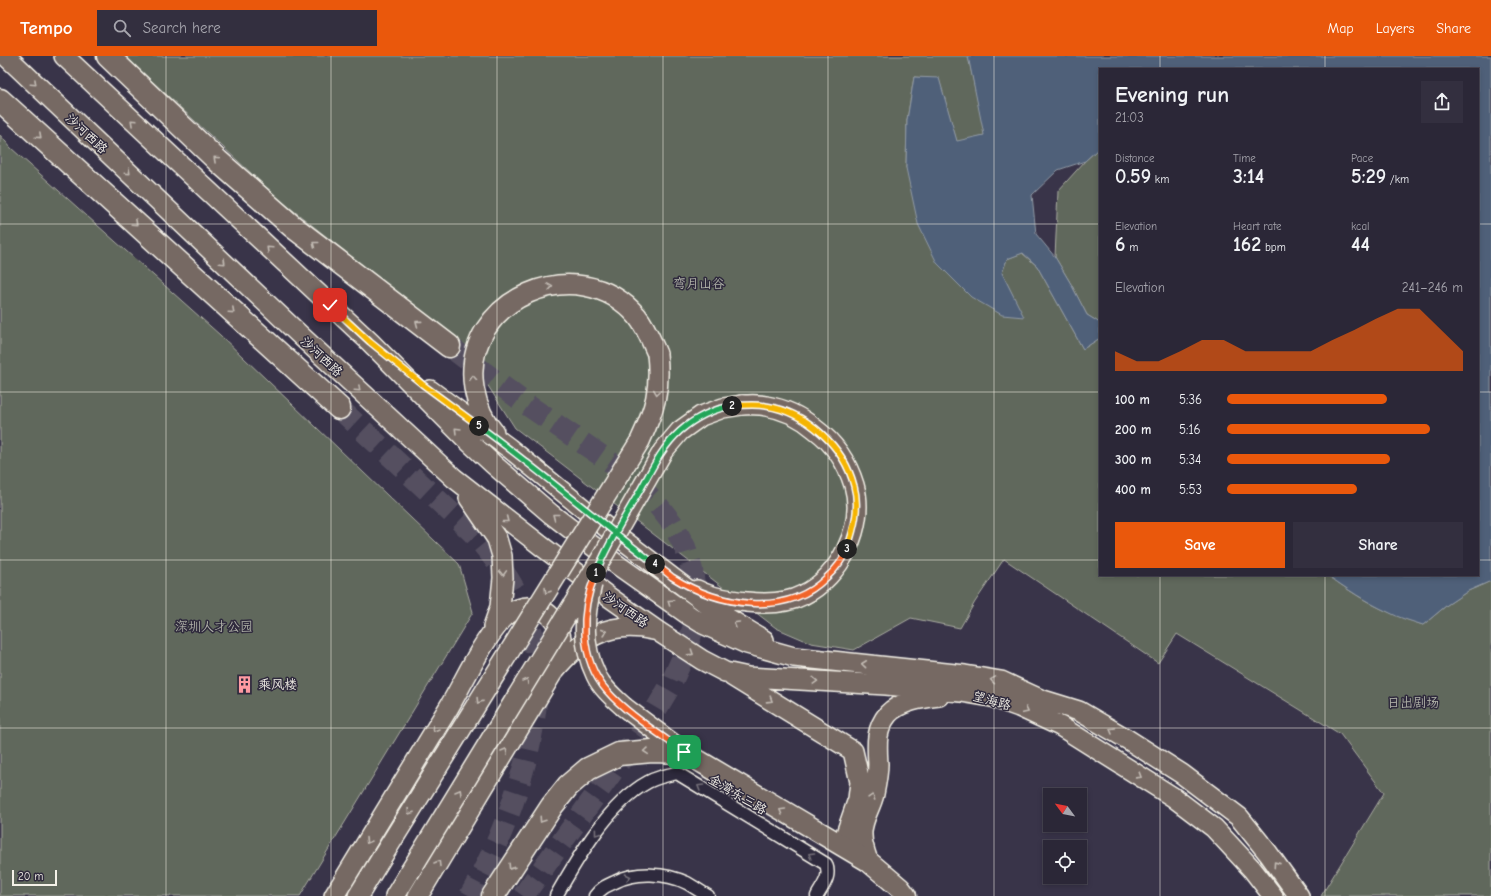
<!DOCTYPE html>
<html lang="en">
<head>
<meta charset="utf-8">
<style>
	body { margin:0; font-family:"Comic Neue","LXGW WenKai TC",sans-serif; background:#332f3f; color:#f1f3f6; height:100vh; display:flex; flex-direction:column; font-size:15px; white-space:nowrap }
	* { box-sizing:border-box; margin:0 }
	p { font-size:13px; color:#a6a5ad }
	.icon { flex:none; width:22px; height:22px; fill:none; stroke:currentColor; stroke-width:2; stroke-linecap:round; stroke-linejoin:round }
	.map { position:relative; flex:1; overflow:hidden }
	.side { position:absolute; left:1099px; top:12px; width:380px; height:508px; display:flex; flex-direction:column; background:#2b2737; border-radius:0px; box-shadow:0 2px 6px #0003,0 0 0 1px #474452 }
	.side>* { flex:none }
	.needle { width:26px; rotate:302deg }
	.buttons { position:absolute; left:1043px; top:732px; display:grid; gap:8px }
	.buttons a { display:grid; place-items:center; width:44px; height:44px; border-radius:0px; background:#2b2737; box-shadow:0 2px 6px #0003,0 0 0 1px #474452; font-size:20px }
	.scale { position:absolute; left:12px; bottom:10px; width:45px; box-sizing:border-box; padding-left:4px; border:2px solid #f4f1e8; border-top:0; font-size:11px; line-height:14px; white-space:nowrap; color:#f4f1e8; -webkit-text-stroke:3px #2f2a3d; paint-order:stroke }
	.pin { position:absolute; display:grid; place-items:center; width:34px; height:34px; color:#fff; margin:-17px; border-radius:8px; box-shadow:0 2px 6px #0006 }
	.km { position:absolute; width:20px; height:20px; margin:-10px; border-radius:50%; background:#222; color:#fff; font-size:11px; line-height:20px; text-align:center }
	.round { display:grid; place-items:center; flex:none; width:42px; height:42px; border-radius:0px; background:#332f3f }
	.headline { display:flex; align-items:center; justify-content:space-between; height:68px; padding:0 16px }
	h1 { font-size:22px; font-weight:800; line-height:30px }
	.figures { display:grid; grid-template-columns:repeat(3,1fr); gap:6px; height:68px; padding:4px 16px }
	.figures div { display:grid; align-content:center }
	.figures b { font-size:20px; font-weight:800 }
	.figures small { font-size:11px; font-weight:400 }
	.figures p { font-size:11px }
	.chart { height:112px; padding:8px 16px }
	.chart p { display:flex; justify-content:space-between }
	.chart svg { width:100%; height:72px; margin-top:4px; fill:#ea580c; opacity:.7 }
	.primary-button { display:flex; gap:8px; margin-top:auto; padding:8px 16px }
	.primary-button a { flex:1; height:46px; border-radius:0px; background:#ea580c; color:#fff; font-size:16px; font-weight:800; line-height:46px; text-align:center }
	.primary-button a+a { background:#332f3f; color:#f1f3f6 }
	ul { padding:0 16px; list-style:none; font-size:13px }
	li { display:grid; grid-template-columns:64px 48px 1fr; align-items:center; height:30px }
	li i { height:10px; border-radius:5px; background:#ea580c }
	header { display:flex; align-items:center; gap:24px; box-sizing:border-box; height:56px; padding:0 20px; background:#ea580c; color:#fff }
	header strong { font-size:19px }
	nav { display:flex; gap:22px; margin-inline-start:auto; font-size:14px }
	.search { width:280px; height:36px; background:#332f3f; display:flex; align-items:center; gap:10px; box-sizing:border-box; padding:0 14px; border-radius:0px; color:#a6a5ad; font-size:15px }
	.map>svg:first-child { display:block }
</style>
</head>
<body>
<header>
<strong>Tempo</strong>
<div class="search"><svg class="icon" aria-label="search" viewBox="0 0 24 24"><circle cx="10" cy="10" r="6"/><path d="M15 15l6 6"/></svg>Search here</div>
<nav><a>Map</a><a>Layers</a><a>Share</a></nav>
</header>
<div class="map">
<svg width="1491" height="840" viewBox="0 0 1491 840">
	<rect width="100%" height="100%" fill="#393449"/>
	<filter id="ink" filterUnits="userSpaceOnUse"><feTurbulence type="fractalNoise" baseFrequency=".025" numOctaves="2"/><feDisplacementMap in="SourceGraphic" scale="8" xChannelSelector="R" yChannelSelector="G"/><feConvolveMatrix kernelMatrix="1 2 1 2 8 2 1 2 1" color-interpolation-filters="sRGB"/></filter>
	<g filter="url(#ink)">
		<!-- green -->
		<path fill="#60685c" stroke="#aaaca2" d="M125 0H968L985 79 957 86 939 23 914 21 907 64 906 112 1023 261 1002 217 1007 203 1022 197 1037 210 1083 293 1100 282V519H1327C1347 533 1368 548 1391 557 1401 562 1412 565 1423 569L1447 549 1468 535 1491 525V840H1321L1384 737 1340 678 1177 578 1158 607 1004 503 975 546 960 572 911 562 854 594 811 587 776 572 515 372 460 286 280 144Z
			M0 79 11 92 220 279 459 508 473 556 300 840H0Z
			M1100 91V267L1087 259 1071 228 1055 201 1058 135 1085 105Z"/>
		<!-- water -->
		<path fill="#4f6079" stroke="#919aa5" d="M968 0H1491V525L1468 535 1447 549 1423 569C1411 565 1399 562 1388 556 1366 546 1347 533 1327 519H1478V13H1100V91L1085 105 1058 114 1032 139 1036 178 1055 201 1071 228 1087 259 1100 267V282L1083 293 1037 210 1023 197 1007 203 1002 217 1024 261 1002 259 971 241 937 207 918 168 906 112 907 64 914 21 939 22 957 85 984 79Z"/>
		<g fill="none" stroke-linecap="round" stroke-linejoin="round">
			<!-- motorway-tunnel -->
			<path stroke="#555061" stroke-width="22" stroke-dasharray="22 11" stroke-linecap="butt" d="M449 290 526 348 612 407 637 428 656 447 672 467 685 491 692 514 696 542 693 573 683 601 670 630 651 662 523 840
				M339 352 472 476C499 506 522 538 532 577 552 657 510 770 470 840"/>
			<defs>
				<path id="minor" d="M556 840C577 803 609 747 648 726 657 721 667 719 677 717L826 808C831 821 823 829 817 840
					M595 840C601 832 606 830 615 826 636 815 666 817 687 827 694 831 701 836 708 840"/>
				<path id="primary" d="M6 0 301 280 454 422 544 492 609 541 659 576 702 604 725 616 748 621 886 629 961 636 991 641 1019 651 1060 670 1173 741 1214 772 1252 813 1273 840
					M64 0 370 286 465 382 493 408 551 458 619 510 690 560 703 568 747 588 794 601 965 619 1001 625 1040 643 1079 655 1127 683 1182 718 1239 761 1268 797 1299 840
					M430 334 509 392 606 471 708 549 729 563 764 584
					M494 376C483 364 477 348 474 332 460 243 579 192 637 260 646 271 651 284 657 298
					M469 442 497 483 502 500 503 522 500 551 493 571
					M697 534C712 542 730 544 747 546 765 548 786 548 803 539 840 521 866 470 854 429 847 406 834 387 815 373 801 361 785 353 766 350 759 348 750 349 742 349
					M733 621 853 695 860 726 858 743 842 789
					M624 651 684 696
					M868 805C865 796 862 788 862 779 861 764 871 752 874 738 876 728 878 717 878 708 877 689 875 674 888 658 900 645 923 642 939 640
					M334 840C372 777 411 714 449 651 466 622 479 591 501 565 521 541 556 549 561 582 563 594 557 605 553 616
					M358 840 382 801
					M395 840 409 817
					M418 840 553 616C581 582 608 564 653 574"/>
				<path id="trunk" d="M684 696 868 805 900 832 906 840"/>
				<path id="motorway" d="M108 0 218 105 292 170 449 290
					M0 44 339 352
					M493 840 552 750 568 730 588 713 619 698 652 695 684 696"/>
			</defs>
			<!-- minor casing -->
			<use href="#minor" stroke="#f4f1e8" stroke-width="15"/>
			<!-- primary casing -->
			<use href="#primary" stroke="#f4f1e8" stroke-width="22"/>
			<!-- trunk casing -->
			<use href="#trunk" stroke="#f4f1e8" stroke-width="23"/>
			<!-- motorway casing -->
			<use href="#motorway" stroke="#f4f1e8" stroke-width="25"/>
			<!-- minor -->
			<use href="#minor" stroke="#2f2a3d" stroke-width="12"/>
			<!-- primary -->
			<use href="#primary" stroke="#766964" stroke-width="19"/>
			<!-- trunk -->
			<use href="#trunk" stroke="#766964" stroke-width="20"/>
			<!-- motorway -->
			<use href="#motorway" stroke="#766964" stroke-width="22"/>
			<defs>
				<path id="primary-bridge" d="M592 528C584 560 581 588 596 619 602 632 614 642 624 651
					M382 801 640 385C655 353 661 333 657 298
					M409 817 604 498 663 395 680 375 701 360 723 352 742 349"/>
			</defs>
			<!-- primary-bridge casing -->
			<use href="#primary-bridge" stroke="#f4f1e8" stroke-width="22" stroke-linecap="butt"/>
			<!-- primary-bridge -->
			<use href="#primary-bridge" stroke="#766964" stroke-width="19"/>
		</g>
		<!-- one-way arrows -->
		<defs><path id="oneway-chevron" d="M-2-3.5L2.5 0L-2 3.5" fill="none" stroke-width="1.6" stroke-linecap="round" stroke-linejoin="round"/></defs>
		<g stroke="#c2bbb3">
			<use href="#oneway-chevron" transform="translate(34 27) rotate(43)"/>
			<use href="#oneway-chevron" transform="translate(133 66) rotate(-137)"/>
			<use href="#oneway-chevron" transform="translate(39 80) rotate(42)"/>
			<use href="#oneway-chevron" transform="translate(216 103) rotate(-137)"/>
			<use href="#oneway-chevron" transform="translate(128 116) rotate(43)"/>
			<use href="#oneway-chevron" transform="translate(135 167) rotate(42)"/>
			<use href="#oneway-chevron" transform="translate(315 188) rotate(-142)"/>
			<use href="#oneway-chevron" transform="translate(269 193) rotate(-137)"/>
			<use href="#oneway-chevron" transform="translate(223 206) rotate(43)"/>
			<use href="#oneway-chevron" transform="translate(550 231) rotate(-9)"/>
			<use href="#oneway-chevron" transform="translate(232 255) rotate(42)"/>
			<use href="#oneway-chevron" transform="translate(418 267) rotate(-143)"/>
			<use href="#oneway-chevron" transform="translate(473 322) rotate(-94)"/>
			<use href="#oneway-chevron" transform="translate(358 333) rotate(43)"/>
			<use href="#oneway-chevron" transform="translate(657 336) rotate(98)"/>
			<use href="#oneway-chevron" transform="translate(457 374) rotate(-135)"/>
			<use href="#oneway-chevron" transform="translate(555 460) rotate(-142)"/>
			<use href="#oneway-chevron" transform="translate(506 464) rotate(38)"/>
			<use href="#oneway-chevron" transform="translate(503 517) rotate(88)"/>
			<use href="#oneway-chevron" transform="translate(547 535) rotate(122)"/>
			<use href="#oneway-chevron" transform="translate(670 546) rotate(-145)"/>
			<use href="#oneway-chevron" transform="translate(736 568) rotate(-150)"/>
			<use href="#oneway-chevron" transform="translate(604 576) rotate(-16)"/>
			<use href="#oneway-chevron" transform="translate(691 597) rotate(33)"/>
			<use href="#oneway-chevron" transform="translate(864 608) rotate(-174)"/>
			<use href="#oneway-chevron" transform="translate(993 624) rotate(-171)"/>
			<use href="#oneway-chevron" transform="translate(526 625) rotate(-59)"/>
			<use href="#oneway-chevron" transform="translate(815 625) rotate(3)"/>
			<use href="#oneway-chevron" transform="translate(770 644) rotate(32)"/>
			<use href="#oneway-chevron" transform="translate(479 645) rotate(122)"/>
			<use href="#oneway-chevron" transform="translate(1026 655) rotate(25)"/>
			<use href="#oneway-chevron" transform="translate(435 673) rotate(121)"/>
			<use href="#oneway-chevron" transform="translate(1112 674) rotate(-150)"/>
			<use href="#oneway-chevron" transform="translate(505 695) rotate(-59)"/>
			<use href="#oneway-chevron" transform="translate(646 695) rotate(175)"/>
			<use href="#oneway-chevron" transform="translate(1139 720) rotate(32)"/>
			<use href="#oneway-chevron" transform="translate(459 736) rotate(-59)"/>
			<use href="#oneway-chevron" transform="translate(872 741) rotate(-72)"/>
			<use href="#oneway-chevron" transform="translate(782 755) rotate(-150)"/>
			<use href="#oneway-chevron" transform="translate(410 756) rotate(122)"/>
			<use href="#oneway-chevron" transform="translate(542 764) rotate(124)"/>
			<use href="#oneway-chevron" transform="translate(368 785) rotate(121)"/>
			<use href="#oneway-chevron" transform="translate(438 807) rotate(-59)"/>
			<use href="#oneway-chevron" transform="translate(1276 808) rotate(-125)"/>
			<use href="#oneway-chevron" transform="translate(511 811) rotate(123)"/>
		</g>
		<g stroke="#747079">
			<use href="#oneway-chevron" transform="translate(700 731) rotate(-149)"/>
			<use href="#oneway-chevron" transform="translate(597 777) rotate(127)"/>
			<use href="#oneway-chevron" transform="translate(811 799) rotate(-149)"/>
			<use href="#oneway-chevron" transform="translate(628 821) rotate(-11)"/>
		</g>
	</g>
	<g fill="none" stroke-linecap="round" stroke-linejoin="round" filter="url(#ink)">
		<defs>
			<path id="split-1" d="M596 517C580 555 579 603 607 635 627 658 660 678 684 696"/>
			<path id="split-2" d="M596 517C607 489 623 464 638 438 650 417 661 392 680 375 695 362 713 353 732 350"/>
			<path id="split-3" d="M732 350C743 349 755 348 766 350 806 356 844 390 854 430 860 451 854 473 847 493"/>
			<path id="split-4" d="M655 508C661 512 667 517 672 521 717 549 785 563 826 522 835 514 843 504 847 493"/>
			<path id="split-5" d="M479 370C539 414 596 463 655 508"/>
			<path id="split-6" d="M330 249 370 286 422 328 479 370"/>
		</defs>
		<!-- split-1 casing -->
		<use href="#split-1" stroke="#fff" stroke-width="8"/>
		<!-- split-2 casing -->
		<use href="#split-2" stroke="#fff" stroke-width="8"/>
		<!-- split-3 casing -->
		<use href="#split-3" stroke="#fff" stroke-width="8"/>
		<!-- split-4 casing -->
		<use href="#split-4" stroke="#fff" stroke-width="8"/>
		<!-- split-5 casing -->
		<use href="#split-5" stroke="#fff" stroke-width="8"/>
		<!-- split-6 casing -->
		<use href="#split-6" stroke="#fff" stroke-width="8"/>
		<!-- split-1 -->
		<use href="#split-1" stroke="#f0652b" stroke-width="5"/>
		<!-- split-2 -->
		<use href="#split-2" stroke="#22a559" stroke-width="5"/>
		<!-- split-3 -->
		<use href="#split-3" stroke="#f5b400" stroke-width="5"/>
		<!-- split-4 -->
		<use href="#split-4" stroke="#f0652b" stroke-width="5"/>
		<!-- split-5 -->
		<use href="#split-5" stroke="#22a559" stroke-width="5"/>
		<!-- split-6 -->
		<use href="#split-6" stroke="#f5b400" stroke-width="5"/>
	</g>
	<!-- grid -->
	<path fill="none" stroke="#f4f1e8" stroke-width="1" stroke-opacity="0.55" d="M166 0V840M331 0V840M497 0V840M663 0V840M828 0V840M994 0V840M1160 0V13M1325 0V13M0 168H1100M1478 168H1491M0 336H1100M1478 336H1491M0 504H1100M1478 504H1491M1160 519V840M1325 519V840M0 672H1491"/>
	<!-- icons -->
	<defs>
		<symbol id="building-bare" viewBox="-9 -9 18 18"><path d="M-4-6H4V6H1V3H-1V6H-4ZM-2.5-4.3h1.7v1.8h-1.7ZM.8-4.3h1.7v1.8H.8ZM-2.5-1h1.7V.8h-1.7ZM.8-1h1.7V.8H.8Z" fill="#ff9aa2" stroke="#2f2a3d" stroke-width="2.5" paint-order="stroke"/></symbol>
	</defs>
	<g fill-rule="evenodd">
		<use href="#building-bare" x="232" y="616" width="25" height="25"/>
	</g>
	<g text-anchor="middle" stroke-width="3" stroke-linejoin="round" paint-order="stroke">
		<!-- street labels -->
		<g font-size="13" fill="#f4f1e8" stroke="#2f2a3d">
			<text transform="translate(87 77) rotate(43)" y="5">沙河西路</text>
			<text transform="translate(322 300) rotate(43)" y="5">沙河西路</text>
			<text transform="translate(626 553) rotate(35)" y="5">沙河西路</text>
			<text transform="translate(992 644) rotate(15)" y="5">望海路</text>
			<text transform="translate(738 738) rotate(31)" y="5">金湾东三路</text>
		</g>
		<!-- park labels -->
		<g font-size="13" fill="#b1b3a9" stroke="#2f2a3d">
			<text x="699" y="232">弯月山谷</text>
			<text x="214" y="575">深圳人才公园</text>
			<text x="1413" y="651">日出剧场</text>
		</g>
		<!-- poi labels -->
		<g font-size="13" fill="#f4f1e8" stroke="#2f2a3d" text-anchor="start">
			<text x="258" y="633">乘风楼</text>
		</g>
	</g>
</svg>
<div class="buttons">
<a><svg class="needle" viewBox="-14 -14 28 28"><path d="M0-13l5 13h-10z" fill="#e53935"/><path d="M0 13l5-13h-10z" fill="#a6a5ad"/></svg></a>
<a><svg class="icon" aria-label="locate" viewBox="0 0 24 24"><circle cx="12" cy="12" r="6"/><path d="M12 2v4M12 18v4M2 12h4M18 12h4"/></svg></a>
</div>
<div class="scale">20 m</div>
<div class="pin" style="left:684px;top:696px;background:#1e9e55"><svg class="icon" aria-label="arrive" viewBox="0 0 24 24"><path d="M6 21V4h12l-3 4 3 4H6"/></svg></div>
<div class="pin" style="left:330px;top:249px;background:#d93025"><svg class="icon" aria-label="check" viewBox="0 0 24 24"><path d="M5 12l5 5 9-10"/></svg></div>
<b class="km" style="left:596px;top:517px">1</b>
<b class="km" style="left:732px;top:350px">2</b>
<b class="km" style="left:847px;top:493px">3</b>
<b class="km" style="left:655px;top:508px">4</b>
<b class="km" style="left:479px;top:370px">5</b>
<section class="side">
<div class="headline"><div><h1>Evening run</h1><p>21:03</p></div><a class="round"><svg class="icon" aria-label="share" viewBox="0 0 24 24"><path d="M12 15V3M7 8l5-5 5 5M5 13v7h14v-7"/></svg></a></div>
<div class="figures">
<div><p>Distance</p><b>0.59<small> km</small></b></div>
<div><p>Time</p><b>3:14</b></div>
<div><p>Pace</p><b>5:29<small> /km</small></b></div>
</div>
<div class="figures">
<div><p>Elevation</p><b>6<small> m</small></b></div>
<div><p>Heart rate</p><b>162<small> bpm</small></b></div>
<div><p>kcal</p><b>44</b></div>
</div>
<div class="chart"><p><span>Elevation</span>241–246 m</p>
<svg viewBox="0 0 160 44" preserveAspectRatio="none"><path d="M0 44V32L10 38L20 38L30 32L40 25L50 25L60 32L70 32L80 32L90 32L100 25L110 19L120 12L130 6L140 6L150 19L160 32V44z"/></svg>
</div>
<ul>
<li><b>100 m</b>5:36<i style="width:68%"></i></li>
<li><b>200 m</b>5:16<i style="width:86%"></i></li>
<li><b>300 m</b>5:34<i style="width:69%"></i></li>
<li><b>400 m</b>5:53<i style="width:55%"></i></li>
</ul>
<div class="primary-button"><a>Save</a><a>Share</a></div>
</section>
</div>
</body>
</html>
